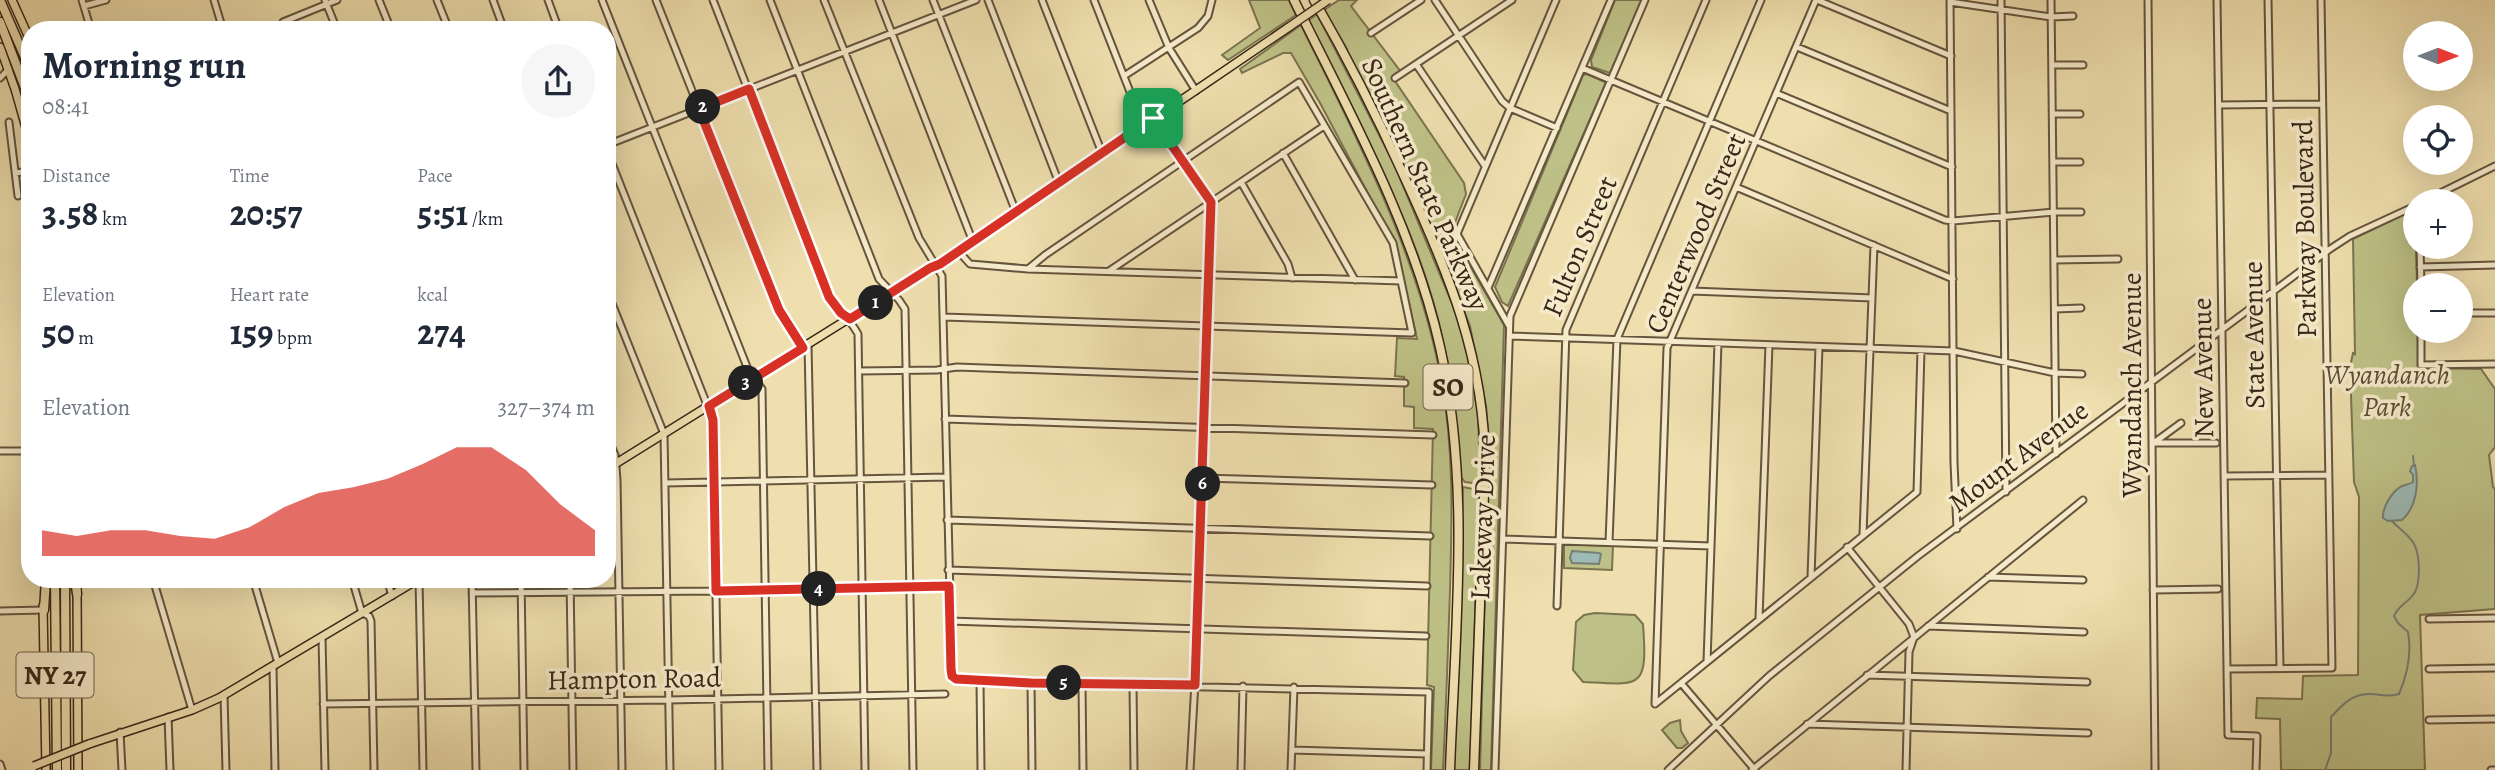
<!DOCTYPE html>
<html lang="en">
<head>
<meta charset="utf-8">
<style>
	body { margin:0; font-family:Alegreya,serif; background:#f6f6f7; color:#1f2937; height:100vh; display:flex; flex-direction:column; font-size:26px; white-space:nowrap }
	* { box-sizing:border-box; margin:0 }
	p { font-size:23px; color:#747a83 }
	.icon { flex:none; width:38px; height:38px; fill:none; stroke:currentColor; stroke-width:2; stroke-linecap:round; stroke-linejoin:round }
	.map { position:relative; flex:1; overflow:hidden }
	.drawer { position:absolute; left:21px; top:21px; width:595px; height:567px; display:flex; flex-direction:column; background:#fff; border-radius:28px; box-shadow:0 7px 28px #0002 }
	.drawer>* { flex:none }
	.needle { width:46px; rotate:90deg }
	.buttons { position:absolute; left:2403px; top:21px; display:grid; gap:14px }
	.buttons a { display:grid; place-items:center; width:70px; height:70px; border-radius:50%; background:#fff; box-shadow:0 7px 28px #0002; font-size:35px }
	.pin { position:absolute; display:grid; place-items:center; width:60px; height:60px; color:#fff; margin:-30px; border-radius:14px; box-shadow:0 4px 10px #0006 }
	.km { position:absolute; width:35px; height:35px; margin:-18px; border-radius:50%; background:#222; color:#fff; font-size:19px; line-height:35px; text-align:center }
	.round { display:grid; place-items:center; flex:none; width:74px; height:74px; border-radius:37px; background:#f6f6f7 }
	.head { display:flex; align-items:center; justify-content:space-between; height:119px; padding:0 21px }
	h1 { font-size:38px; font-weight:600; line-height:52px }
	.stats { display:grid; grid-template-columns:repeat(3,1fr); gap:10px; height:119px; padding:7px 21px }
	.stats div { display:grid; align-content:center }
	.stats b { font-size:35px; font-weight:600 }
	.stats small { font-size:19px; font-weight:400 }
	.stats p { font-size:19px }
	.chart { height:196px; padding:14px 21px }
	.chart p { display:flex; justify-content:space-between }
	.chart svg { width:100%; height:126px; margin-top:7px; fill:#d93025; opacity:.7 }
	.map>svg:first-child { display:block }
</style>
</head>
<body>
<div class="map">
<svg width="2495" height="770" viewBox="0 0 2495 770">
	<rect width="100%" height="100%" fill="#efdfae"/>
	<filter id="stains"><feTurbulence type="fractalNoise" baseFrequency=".00286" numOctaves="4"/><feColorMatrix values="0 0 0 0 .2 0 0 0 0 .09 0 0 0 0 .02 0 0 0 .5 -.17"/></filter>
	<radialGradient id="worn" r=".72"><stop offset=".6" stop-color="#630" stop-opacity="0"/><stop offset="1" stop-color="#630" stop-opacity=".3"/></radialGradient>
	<!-- green -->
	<path fill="#bec187" stroke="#7b7450" stroke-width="2" d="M1249 0H1289L1296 15 1228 60 1222 55 1260 28Z
		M1339 0H1357L1351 6 1404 76 1395 81 1464 183 1466 194 1451 233 1504 325 1491 770H1480L1489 447 1486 406 1470 326 1449 273 1346 50 1347 49 1324 10Z
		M1615 0H1642L1610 73 1592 67 1591 60Z
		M1317 14 1394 164 1458 318 1467 348 1478 413 1480 477 1473 483 1465 482 1461 477C1457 424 1451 372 1438 319 1414 225 1366 138 1323 51L1324 50 1308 21Z
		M1301 25C1358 141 1419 255 1442 384 1454 452 1452 521 1450 590 1448 650 1446 710 1443 770H1431L1434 687 1427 685 1433 429 1414 428V407L1404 406V377L1395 376 1397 338 1417 339 1396 246 1320 103 1291 53H1283L1242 73 1240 69Z
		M1587 74 1605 82V85L1508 306 1502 302 1495 287 1583 75Z
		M2415 209 2417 285H2415V331H2418L2419 383 2424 368 2481 369 2495 389V447L2489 455 2493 487 2495 489V609L2420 615 2425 770H2281L2280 719 2256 718 2257 698 2302 699 2303 676 2358 675 2359 497 2354 482 2350 367 2353 353 2355 354 2353 239Z
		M1463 487 1473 489 1478 487 1479 494 1470 770H1454Z
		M1564 544 1613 546 1612 570 1564 568Z
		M1595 613 1635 615 1643 624C1648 690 1641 685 1583 682L1573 670 1576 622 1584 615Z
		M1680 720 1681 731 1688 743 1682 748H1677L1662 730 1670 723Z"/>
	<!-- water -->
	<path fill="#9dbab5" stroke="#757f76" stroke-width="2" d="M2415 465C2419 483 2417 507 2402 520L2388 521 2383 518C2382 508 2392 491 2402 486 2405 485 2410 484 2413 482V475L2410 471 2412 466Z
		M1572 551 1599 553 1601 554 1599 564 1572 563 1570 558Z"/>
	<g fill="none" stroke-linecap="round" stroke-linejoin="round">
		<!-- stream -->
		<path stroke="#757f76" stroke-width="2" d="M2413 456 2414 466
			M2325 770 2331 753V717C2342 705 2353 693 2370 694 2383 694 2385 698 2399 694 2408 673 2412 654 2408 632L2398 623 2394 616C2398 606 2407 603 2413 595 2421 586 2420 557 2415 546 2411 536 2398 528 2392 521"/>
		<defs>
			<path id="minor" d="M82 0 91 30
				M214 0 223 30
				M325 0 337 30
				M379 0 391 30
				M437 0 449 30
				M493 0 504 30
				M548 0 559 30
				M602 0 749 372 762 389 768 770
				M656 0 779 310 803 348
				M713 0 829 297C839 310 850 319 858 334L865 770
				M770 0 879 279 899 300 905 309 913 770
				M824 0 919 238 942 276 952 676 956 679 1031 683 1429 692 1427 770
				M879 0 973 242
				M933 0 1016 212
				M988 0 1059 183
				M1042 0 1102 153
				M1094 0 1143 125
				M1149 0 1169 48 1196 91
				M1435 0 1502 101 1510 108 1557 128
				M1817 0 1951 56
				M1950 0 1954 463 1957 529
				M2001 0 2006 492
				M2051 0 2056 454
				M2148 0 2155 770
				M2217 0 2228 735 2257 736 2256 770
				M2268 0 2280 668
				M1950 2 2051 17 2073 16
				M84 6 106 0
				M283 22 337 0
				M1371 33 1421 0
				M1797 47 1951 111
				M1416 64 1485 166
				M2052 65H2083
				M1582 68 1945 220 1953 221 2054 212H2081
				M1124 76 1198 28 1208 16 1212 0
				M0 78 9 69
				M1395 78 1512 0
				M1776 93 1952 167
				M2219 105 2322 104
				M2053 114H2080
				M1153 118 1211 202 1198 629 1190 770
				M9 122 18 196
				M607 145 976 0
				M607 151 713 420 719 770
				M1283 153 1355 280
				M2054 162H2080
				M15 173 30 171
				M1241 182 1288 264 1292 278
				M1736 187 1953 279
				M2424 201 2495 166
				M2420 247 2421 285
				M959 252 970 264 1028 269 1401 281
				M2055 260 2118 259
				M2420 267 2495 265
				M1109 271 1324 126
				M1488 288 1611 0
				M607 291 664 434 670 770
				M1692 291 1872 298
				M2055 309 2081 308
				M2460 313H2495
				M944 317 1412 333 1393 243 1299 82 1045 255 1028 269
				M1509 326 1457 234 1556 0
				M2421 331V365L2495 364
				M1510 336 1954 351 2055 373 2082 374
				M808 345 817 770
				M859 371 937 370 957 367 1405 383
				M945 419 1433 435
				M607 436 615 455 617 480 622 770
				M2155 442 2181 423
				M2152 443H2216
				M0 451H30
				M2225 476 2329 475
				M1203 478 1432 485
				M665 483 946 477
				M947 520 1430 536
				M1863 534 1874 245
				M1503 539 1711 546
				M1609 542 1617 339 1761 0
				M1847 547 1909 624 1914 637 1909 652 1906 770
				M948 570 1427 586
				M1811 577 1819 347
				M1988 577 2083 580
				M153 579 192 710
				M253 579 278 663
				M352 579 362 613 369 616 371 621 374 770
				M387 579 392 596
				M472 579 476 770
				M521 579 524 770
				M570 579 573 770
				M419 580 423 770
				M2153 590 2218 589
				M472 593 716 591 949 586
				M1557 606 1566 330 1706 0
				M0 611 44 610
				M1759 618 1769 345
				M2429 619 2495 618
				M949 621 1426 636
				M1928 626 2084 632
				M322 638 325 770
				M1707 662 1718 343
				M273 667 275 770
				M2229 669 2332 668 2321 0
				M2429 669 2495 668
				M1867 675 2087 682
				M980 681 981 770
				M1031 683 1032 770
				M1681 683 1755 770
				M1082 684 1083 770
				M1133 685 1134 770
				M224 695 226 770
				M323 704 669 700 945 694
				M1655 704 1667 348 1816 0
				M1655 704 1917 492 1921 350
				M168 717 170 770
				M2429 720 2495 719
				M1807 724 2088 733
				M120 732 122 770
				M1292 750 1427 754
				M0 764 2 770
				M1241 770 1243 686
				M1291 770 1294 687
				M1495 770 1510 316 1645 0
				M1668 770 1769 676 1918 556 2330 249 2350 236 2415 206
				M1752 770 2083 500
				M2491 770H2495"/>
			<path id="major" d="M12 0 30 40
				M0 47 15 89 30 142
				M607 469 930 268 940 264 1289 27
				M77 589 78 770
				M43 606 46 770
				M89 744 192 710 219 698 419 579"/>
			<path id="highway" d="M0 0 30 69
				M1294 0C1349 112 1412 223 1440 347 1471 485 1455 630 1450 770
				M1314 0C1347 57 1377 116 1404 176 1448 271 1485 359 1485 466L1474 770
				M0 22 30 101
				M55 579 57 770
				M65 579 66 770
				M75 579 77 594
				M44 610 46 579"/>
		</defs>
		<!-- minor casing -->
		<use href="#minor" stroke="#66543e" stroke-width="9"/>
		<!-- major casing -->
		<use href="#major" stroke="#382618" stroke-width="10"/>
		<!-- highway casing -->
		<use href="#highway" stroke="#382618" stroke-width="11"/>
		<!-- minor -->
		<use href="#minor" stroke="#f5eaca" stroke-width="5"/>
		<!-- major -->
		<use href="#major" stroke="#efdfae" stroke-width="7"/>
		<!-- highway -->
		<use href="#highway" stroke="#efdfae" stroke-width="8"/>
		<defs>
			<path id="major-bridge" d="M1289 27 1328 0
				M34 766 89 744"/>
		</defs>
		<!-- major-bridge casing -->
		<use href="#major-bridge" stroke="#382618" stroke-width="10" stroke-linecap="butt"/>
		<!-- major-bridge -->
		<use href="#major-bridge" stroke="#efdfae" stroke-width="7"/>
	</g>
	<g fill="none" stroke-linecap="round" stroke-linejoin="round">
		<defs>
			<path id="route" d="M749 89 829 297 841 313 850 319 930 268 940 264 1153 118 1211 202 1195 685 1031 683 956 679 952 676 951 669 949 586 716 591 713 420 709 406 803 348 779 310 699 109Z"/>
		</defs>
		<!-- route casing -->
		<use href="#route" stroke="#fff" stroke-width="14"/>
		<!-- route -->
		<use href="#route" stroke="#d93025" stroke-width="9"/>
	</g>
	<g text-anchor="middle" stroke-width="7" stroke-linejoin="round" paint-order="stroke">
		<!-- shield labels -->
		<g fill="#f5eaca" stroke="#71614d" stroke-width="2">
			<rect x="1423.5" y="364.5" width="49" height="45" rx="5"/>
			<rect x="16.5" y="652.5" width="77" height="45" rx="5"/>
		</g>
		<g font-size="26" font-weight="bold" fill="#382618">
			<text x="1448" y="396">SO</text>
			<text x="55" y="684">NY 27</text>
		</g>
		<!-- street labels -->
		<g font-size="28" fill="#382618" stroke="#f5eaca">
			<text transform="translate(1426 184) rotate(66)" y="10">Southern State Parkway</text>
			<text transform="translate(2304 229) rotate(-91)" y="10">Parkway Boulevard</text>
			<text transform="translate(1695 233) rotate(-67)" y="10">Centerwood Street</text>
			<text transform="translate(1579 246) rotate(-67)" y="10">Fulton Street</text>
			<text transform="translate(2253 335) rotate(-91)" y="10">State Avenue</text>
			<text transform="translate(2202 368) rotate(-91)" y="10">New Avenue</text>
			<text transform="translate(2131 385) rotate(-90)" y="10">Wyandanch Avenue</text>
			<text transform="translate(2018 456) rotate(-37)" y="10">Mount Avenue</text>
			<text transform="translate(1482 517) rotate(-88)" y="10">Lakeway Drive</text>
			<text transform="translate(634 678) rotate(-1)" y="10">Hampton Road</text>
		</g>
		<!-- park labels -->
		<g font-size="28" font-style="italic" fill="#5a4d34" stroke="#f5eaca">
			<text x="2387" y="384">Wyandanch<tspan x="2387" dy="32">Park</tspan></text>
		</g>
	</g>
	<rect width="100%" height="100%" filter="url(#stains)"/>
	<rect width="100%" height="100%" fill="url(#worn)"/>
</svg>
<div class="buttons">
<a><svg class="needle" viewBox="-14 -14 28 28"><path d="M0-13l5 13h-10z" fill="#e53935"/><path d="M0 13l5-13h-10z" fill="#747a83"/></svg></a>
<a><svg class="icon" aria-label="locate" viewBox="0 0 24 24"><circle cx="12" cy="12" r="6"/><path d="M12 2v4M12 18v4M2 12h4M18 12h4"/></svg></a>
<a>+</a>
<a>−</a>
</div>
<div class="pin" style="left:1153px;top:118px;background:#1e9e55"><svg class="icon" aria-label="arrive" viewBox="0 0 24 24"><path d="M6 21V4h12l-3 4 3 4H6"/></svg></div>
<b class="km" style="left:876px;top:303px">1</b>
<b class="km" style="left:703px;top:107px">2</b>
<b class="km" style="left:746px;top:383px">3</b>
<b class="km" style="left:819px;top:589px">4</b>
<b class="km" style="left:1064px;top:683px">5</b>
<b class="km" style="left:1203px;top:484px">6</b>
<section class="drawer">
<div class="head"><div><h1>Morning run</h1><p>08:41</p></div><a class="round"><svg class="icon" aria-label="share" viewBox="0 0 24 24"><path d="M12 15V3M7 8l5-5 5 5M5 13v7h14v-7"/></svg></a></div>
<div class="stats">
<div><p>Distance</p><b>3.58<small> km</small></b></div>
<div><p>Time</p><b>20:57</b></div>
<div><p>Pace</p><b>5:51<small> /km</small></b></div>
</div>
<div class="stats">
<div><p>Elevation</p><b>50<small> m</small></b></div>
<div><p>Heart rate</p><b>159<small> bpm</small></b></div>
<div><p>kcal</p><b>274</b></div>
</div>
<div class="chart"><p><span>Elevation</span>327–374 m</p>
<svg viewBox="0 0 160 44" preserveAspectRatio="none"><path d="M0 44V35L10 37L20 35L30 35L40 37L50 38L60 34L70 27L80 22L90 20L100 17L110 12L120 6L130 6L140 14L150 26L160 35V44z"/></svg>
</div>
</section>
</div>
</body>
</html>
